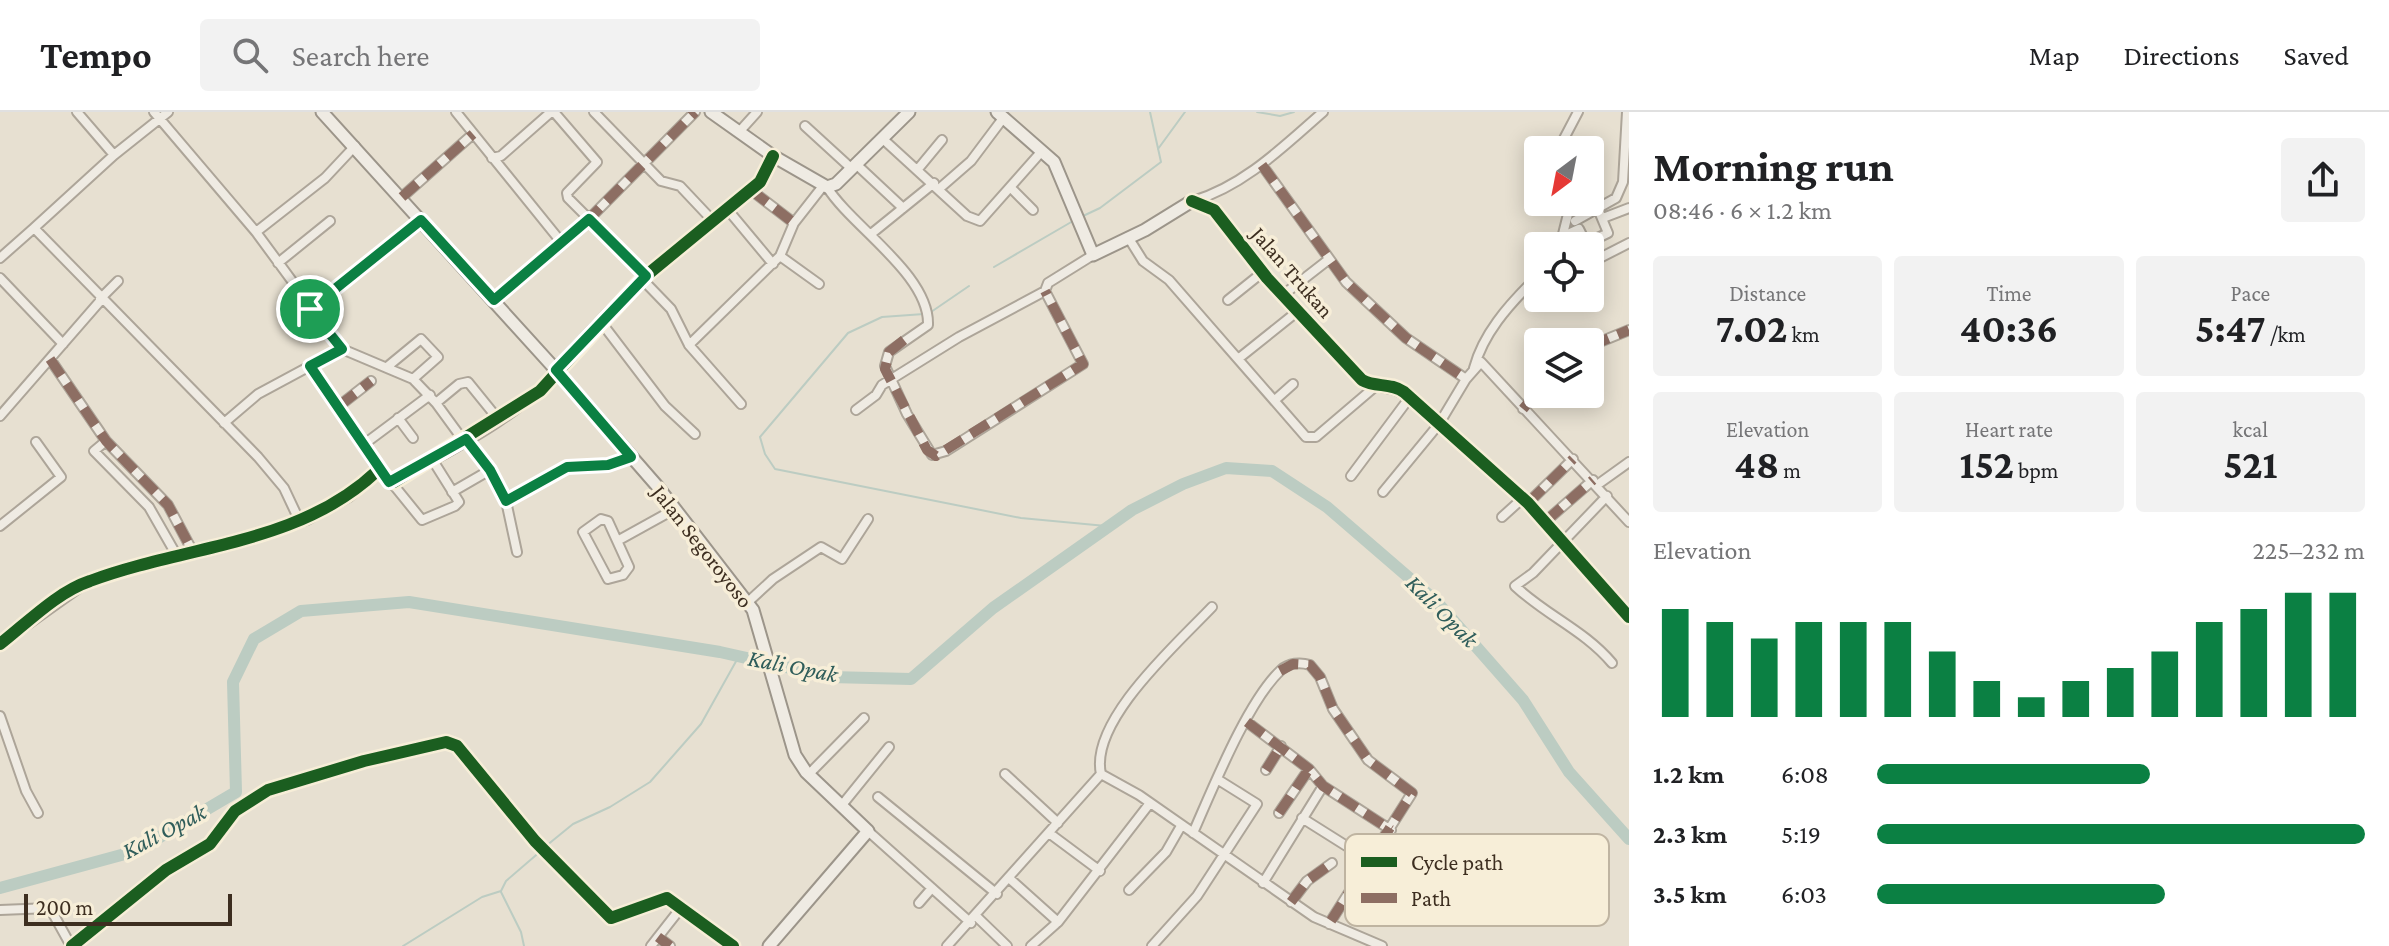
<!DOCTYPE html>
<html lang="en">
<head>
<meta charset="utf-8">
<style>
	body { margin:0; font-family:"Crimson Pro",serif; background:#f2f2f2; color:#202124; height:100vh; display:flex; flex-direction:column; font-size:30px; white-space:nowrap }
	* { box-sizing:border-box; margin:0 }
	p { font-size:26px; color:#757577 }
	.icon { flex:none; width:44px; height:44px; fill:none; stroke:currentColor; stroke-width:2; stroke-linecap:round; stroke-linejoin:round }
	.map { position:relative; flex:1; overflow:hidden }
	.side { display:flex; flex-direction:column; background:#fff; width:760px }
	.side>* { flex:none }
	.needle { width:52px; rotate:212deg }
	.fabs { position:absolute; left:1524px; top:24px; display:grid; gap:16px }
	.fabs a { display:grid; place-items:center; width:80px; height:80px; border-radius:8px; background:#fff; box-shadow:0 4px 20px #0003; font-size:40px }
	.scale { position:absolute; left:24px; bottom:20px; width:208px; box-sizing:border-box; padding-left:8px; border:4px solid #3d2e20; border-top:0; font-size:22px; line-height:28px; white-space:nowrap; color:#3d2e20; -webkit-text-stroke:6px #f7eed8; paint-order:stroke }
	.pin { position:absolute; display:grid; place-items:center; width:68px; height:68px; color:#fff; margin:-34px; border:4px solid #fff; border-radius:50%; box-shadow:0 2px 8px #0007 }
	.round { display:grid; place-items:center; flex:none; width:84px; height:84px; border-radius:8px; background:#f2f2f2 }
	.headline { display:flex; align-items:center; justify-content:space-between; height:136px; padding:0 24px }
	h1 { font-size:44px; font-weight:700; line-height:60px }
	.figures { display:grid; grid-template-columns:repeat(3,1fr); gap:12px; height:136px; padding:8px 24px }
	.figures div { display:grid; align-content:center; border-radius:8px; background:#f2f2f2; text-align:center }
	.figures b { font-size:40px; font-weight:700 }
	.figures small { font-size:22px; font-weight:400 }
	.figures p { font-size:22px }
	.chart { height:224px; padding:16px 24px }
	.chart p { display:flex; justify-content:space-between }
	.chart svg { width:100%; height:144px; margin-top:8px; stroke:#0b8043; stroke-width:6 }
	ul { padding:0 24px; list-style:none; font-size:26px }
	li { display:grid; grid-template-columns:128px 96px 1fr; align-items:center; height:60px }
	li i { height:20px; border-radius:10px; background:#0b8043 }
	header { display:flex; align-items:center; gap:48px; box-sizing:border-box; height:112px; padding:0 40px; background:#fff; border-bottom:2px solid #e0e0e0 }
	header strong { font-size:38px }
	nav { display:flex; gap:44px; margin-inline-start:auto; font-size:28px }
	.search { width:560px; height:72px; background:#f2f2f2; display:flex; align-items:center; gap:20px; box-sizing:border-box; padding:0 28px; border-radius:8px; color:#757577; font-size:30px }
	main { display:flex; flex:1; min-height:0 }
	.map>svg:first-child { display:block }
</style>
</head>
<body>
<header>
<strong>Tempo</strong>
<div class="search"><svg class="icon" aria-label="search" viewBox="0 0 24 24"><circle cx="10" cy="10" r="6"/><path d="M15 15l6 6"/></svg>Search here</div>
<nav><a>Map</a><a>Directions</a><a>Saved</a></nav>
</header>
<main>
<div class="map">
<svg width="1629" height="834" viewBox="0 0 1629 834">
	<rect width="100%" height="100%" fill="#e7e0d1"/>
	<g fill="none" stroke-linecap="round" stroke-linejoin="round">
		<!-- stream -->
		<path stroke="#bcccc2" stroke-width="2" d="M1257 0 1280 4 1294 0
			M1158 37 1185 0
			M1083 104 1100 96 1161 50 1150 0
			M994 155 1073 109
			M931 200 969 174
			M924 202 882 205 848 221 760 325 765 342 775 357 1021 406 1106 414
			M546 734 573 712 610 695 650 670 701 612 739 544
			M501 780 521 820 524 834
			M403 834 482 785 501 779 506 769 542 738"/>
		<!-- river -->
		<path stroke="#bcccc2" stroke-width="12" d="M0 776 136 739 236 680 233 570 254 527 301 499 409 490 720 540 830 565 911 567 993 496 1132 398 1183 372 1226 356 1272 359 1327 395 1436 489 1523 588 1569 660 1629 727"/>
		<defs>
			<path id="street" d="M77 0 114 43
				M154 0 256 120 342 237 413 267 436 291 463 328
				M456 0 562 131
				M554 0 597 50 567 81 568 86 646 164
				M594 0 661 69 680 74 713 109
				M805 14 852 57
				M739 20 757 0
				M884 28 967 104 980 109 1042 39
				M1558 38 1578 0
				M492 46 501 44 551 0
				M857 53 903 96
				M1262 53 1346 170 1406 226 1466 267
				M918 57 942 28
				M827 75C851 114 930 163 928 213L889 240 885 254 907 302 932 343 946 339 1083 252 1045 179
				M940 76 971 49 1004 5
				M1012 77 1033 98
				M751 78 794 111
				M402 85 473 22
				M1193 89C1244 74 1284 34 1323 0
				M728 98 773 152
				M1603 106 1629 96
				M1575 109 1616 86 1623 70 1627 0
				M34 116 114 43 168 0
				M256 120 325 66 355 34
				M871 122 934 71
				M1128 125 1143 149 1169 168 1306 325H1316L1377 273
				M1562 126 1571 90
				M1542 134 1579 117 1586 131
				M1581 134 1608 121 1598 97
				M780 144 819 172
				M0 146 34 116 258 345 284 376 300 410
				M278 151 330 109
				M1590 151 1629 131
				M0 166 63 232
				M642 167 671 197 689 233 741 292
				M1532 170 1538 158
				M1283 183 1328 148
				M100 187 118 169
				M494 188 589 107 695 0
				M1228 188 1263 160
				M310 197 421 108
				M601 210 665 294 695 322
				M689 233 780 144 794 111 823 74
				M1590 234 1629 218
				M342 237 310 254 379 359
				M50 247 106 329 168 393 193 440
				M1238 247 1298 199
				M387 255 421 227 438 245 413 267
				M1474 256C1483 222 1508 194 1532 170H1538
				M1275 288 1293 272
				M436 291 459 272 468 270 498 307
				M339 294 371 269
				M1523 297 1538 279
				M856 298 876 283 882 273 959 225 1045 179 1048 171 1093 143
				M0 304 101 188
				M398 306 413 326
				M224 311 258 282 310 254
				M466 327 490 358 506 389 517 440
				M106 329 94 339 149 395 177 444
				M363 333 430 283
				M1351 364 1410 285
				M392 371 422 408 455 394 459 390 432 347
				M1597 373 1629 350
				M452 380 490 358
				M1383 380 1439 312 1466 267 1481 250 1629 410
				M1607 384 1533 461 1515 474C1547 504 1584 518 1612 551
				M506 389 567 355 608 353 631 345
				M1528 391 1573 347
				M1502 405 1523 386
				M601 407 608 409 629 455 623 463 608 467 583 420Z
				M1546 409 1593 368
				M0 414 61 365 36 330
				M619 428 675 397
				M748 490 773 467 821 435 842 447 868 407
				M0 532 90 468 307 408 349 385 379 359 394 370C440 344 529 300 556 258
				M0 604 26 679 38 701
				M1247 610 1309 657 1323 674 1391 718
				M1266 658 1281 634
				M809 662 864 606
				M1005 662 1058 711
				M1101 662C1089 609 1178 531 1212 495
				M878 685 997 782
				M842 693 889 635
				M1279 701 1309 657
				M1302 706 1356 740
				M868 719 971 811
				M1049 721 1100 759
				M1193 721C1213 676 1247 590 1281 558 1289 551 1300 550 1310 553L1320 565 1333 597 1368 648 1412 681 1329 812
				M1010 767 1058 810
				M1263 771 1323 674
				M1129 778 1166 740 1181 714
				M1291 790 1307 769 1332 751
				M919 791 932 776
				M0 798 50 796 71 834
				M977 805 1007 834
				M658 825 670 834
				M72 834 166 758 210 732 235 699 268 678 364 649 446 630 457 634 535 729 611 806 667 786 733 834
				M651 834 680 797
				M947 834 1101 662 1139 683 1314 805 1382 834
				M1031 834 1058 810 1150 691
				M1152 834 1197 784 1257 692 1217 667"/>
			<path id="secondary" d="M322 0 556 258 658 375 753 498 795 643 806 660 868 719 769 834
				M711 0 773 44 827 75 836 72 909 0
				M997 0 1054 50 1093 143 1145 118 1192 89 1214 98 1267 166 1359 265C1376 279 1389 268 1410 285L1528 391 1629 505
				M556 258 642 167 760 70 773 44"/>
		</defs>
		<!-- street casing -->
		<use href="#street" stroke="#ada599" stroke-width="12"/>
		<!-- secondary casing -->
		<use href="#secondary" stroke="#9c958a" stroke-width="15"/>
		<!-- street -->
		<use href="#street" stroke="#efebe3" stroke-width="8"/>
		<!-- secondary -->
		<use href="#secondary" stroke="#efebe3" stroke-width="11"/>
		<!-- quiet -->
		<path stroke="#8d6e63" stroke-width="10" stroke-dasharray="20 10" stroke-linecap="butt" d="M1262 53 1346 170 1406 226 1466 267
			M751 78 794 111
			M402 85 473 22
			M494 188 589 107 695 0
			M904 228 889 240 885 257 927 338 936 344 1083 252 1045 179
			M1590 234 1629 218
			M50 247 106 329 168 393 193 440
			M339 294 371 269
			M1523 297 1538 279
			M1528 391 1573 347
			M1546 409 1593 368
			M1280 559 1293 552 1310 553 1320 565 1333 597 1368 648 1412 681 1329 812
			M1247 610 1309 657 1323 674 1391 718
			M1266 658 1281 634
			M1279 701 1309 657
			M1291 790 1307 769 1332 751
			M658 825 670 834"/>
		<defs>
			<path id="cycleway" d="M1192 89 1214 98 1267 166 1362 268C1376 276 1390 270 1404 280L1528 391 1629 505
				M0 532C27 511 57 480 90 469 186 433 299 433 377 359L394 370 540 279 642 167 760 70 773 44
				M72 834 166 758 210 732 235 699 268 678 364 649 446 630 457 634 535 729 611 806 667 786 733 834"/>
		</defs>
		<!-- cycleway casing -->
		<use href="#cycleway" stroke="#f7eed8" stroke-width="17"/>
		<!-- cycleway -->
		<use href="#cycleway" stroke="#1b5e20" stroke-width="12"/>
	</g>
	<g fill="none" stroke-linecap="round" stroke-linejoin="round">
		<defs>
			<path id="route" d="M589 107 646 164 556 258 631 345 608 353 567 355 506 389 490 358 466 327 389 370 310 254 342 237 310 197 421 108 494 188Z"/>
		</defs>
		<!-- route casing -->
		<use href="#route" stroke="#fff" stroke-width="16"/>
		<!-- route -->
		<use href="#route" stroke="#0b8043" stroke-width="10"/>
	</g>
	<g text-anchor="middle" stroke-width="7" stroke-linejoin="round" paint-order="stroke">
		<!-- street labels -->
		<g font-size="22" fill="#3d2e20" stroke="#f7eed8">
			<text transform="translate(1293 160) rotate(49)" y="8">Jalan Trukan</text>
			<text transform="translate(703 434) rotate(52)" y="8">Jalan Segoroyoso</text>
		</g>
		<!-- water labels -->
		<g font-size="24" font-style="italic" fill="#2f5d5a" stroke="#f7eed8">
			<text transform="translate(1442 499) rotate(45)" y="8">Kali Opak</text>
			<text transform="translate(793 554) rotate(11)" y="8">Kali Opak</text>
			<text transform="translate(164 719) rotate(-28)" y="8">Kali Opak</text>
		</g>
	</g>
	<!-- legend -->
	<rect x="1345" y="722" width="264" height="92" rx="12" fill="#f7eed8" stroke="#bfb4a1" stroke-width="2"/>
	<rect x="1361" y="745" width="36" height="10" fill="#1b5e20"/>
	<rect x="1361" y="781" width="36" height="10" fill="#8d6e63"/>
	<g font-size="22" fill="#3d2e20">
		<text x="1411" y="758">Cycle path</text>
		<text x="1411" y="794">Path</text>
	</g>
</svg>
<div class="fabs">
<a><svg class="needle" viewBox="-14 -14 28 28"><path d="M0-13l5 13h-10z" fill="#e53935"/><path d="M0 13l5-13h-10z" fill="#757577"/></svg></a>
<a><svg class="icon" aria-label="locate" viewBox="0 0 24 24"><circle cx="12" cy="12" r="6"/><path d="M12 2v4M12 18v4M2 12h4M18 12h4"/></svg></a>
<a><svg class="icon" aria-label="layers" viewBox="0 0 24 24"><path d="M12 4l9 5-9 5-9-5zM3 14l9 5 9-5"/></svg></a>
</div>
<div class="scale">200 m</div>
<div class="pin" style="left:310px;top:197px;background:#1e9e55"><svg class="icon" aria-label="arrive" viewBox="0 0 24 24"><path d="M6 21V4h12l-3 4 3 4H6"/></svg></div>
</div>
<section class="side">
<div class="headline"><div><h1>Morning run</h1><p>08:46 · 6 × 1.2 km</p></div><a class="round"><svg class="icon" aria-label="share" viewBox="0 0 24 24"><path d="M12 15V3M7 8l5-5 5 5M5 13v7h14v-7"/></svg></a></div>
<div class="figures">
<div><p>Distance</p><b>7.02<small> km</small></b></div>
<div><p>Time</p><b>40:36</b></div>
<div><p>Pace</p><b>5:47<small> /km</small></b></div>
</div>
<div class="figures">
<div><p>Elevation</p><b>48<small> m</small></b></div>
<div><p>Heart rate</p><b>152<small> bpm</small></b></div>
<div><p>kcal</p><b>521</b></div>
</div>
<div class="chart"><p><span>Elevation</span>225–232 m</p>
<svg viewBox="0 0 160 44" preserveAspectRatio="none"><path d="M5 44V11M15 44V15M25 44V20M35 44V15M45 44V15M55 44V15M65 44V24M75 44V33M85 44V38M95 44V33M105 44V29M115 44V24M125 44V15M135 44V11M145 44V6M155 44V6"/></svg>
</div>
<ul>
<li><b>1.2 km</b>6:08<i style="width:56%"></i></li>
<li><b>2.3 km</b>5:19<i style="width:100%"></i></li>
<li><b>3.5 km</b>6:03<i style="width:59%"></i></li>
</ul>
</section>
</main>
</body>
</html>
